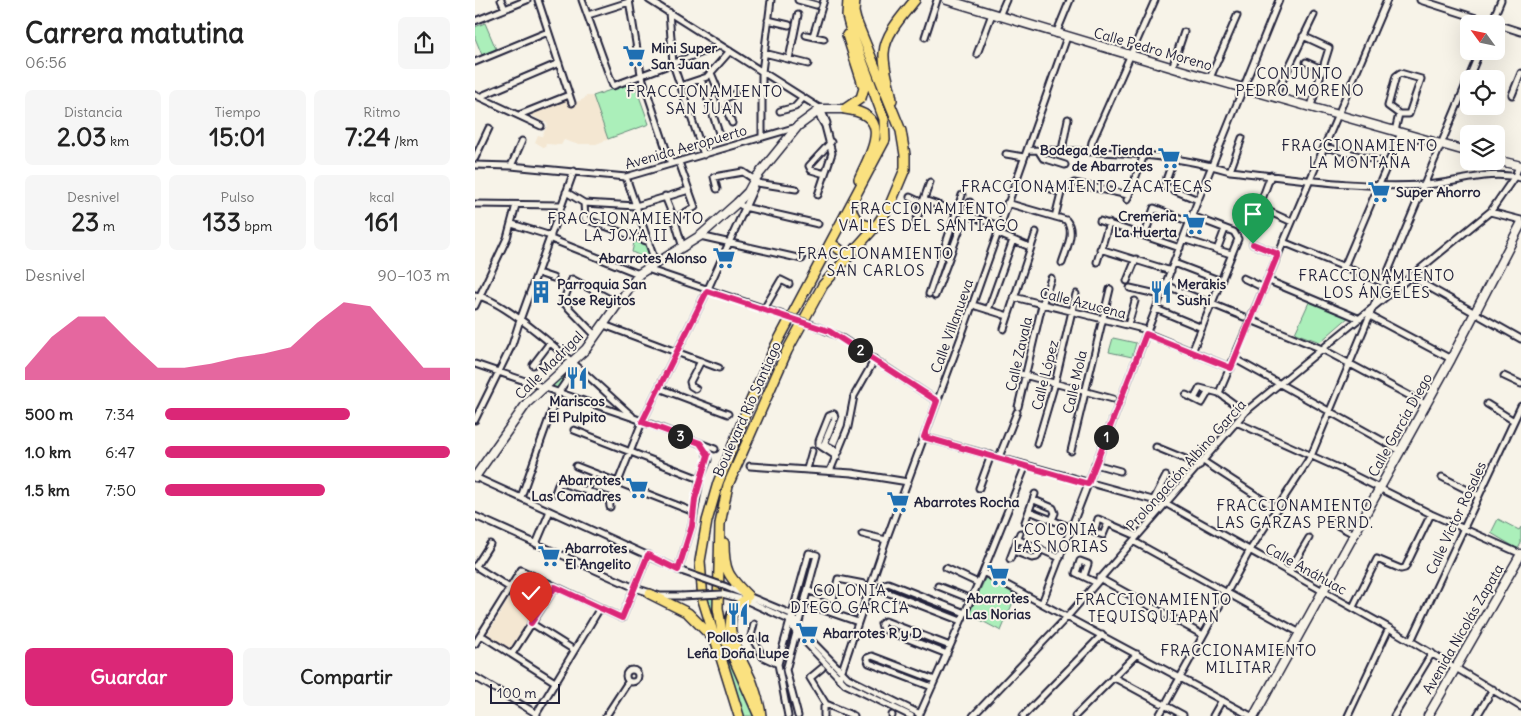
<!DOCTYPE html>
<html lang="es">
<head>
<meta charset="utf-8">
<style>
	body { margin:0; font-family:Delius,sans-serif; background:#f6f6f6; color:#222; height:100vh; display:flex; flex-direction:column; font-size:19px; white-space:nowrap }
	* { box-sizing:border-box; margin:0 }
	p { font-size:16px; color:#767676 }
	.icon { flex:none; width:28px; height:28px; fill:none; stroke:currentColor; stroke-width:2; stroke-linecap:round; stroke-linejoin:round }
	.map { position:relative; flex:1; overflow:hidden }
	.sheet { display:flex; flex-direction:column; background:#fff; width:475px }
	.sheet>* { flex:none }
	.needle { width:32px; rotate:303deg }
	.fabs { position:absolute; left:985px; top:15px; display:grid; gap:10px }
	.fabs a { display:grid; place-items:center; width:45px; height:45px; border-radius:8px; background:#fff; box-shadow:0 5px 20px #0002; font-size:25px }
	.scale { position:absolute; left:15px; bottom:12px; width:70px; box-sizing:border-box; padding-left:5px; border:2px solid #22223b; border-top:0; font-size:14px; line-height:18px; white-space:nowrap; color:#22223b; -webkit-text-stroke:4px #f7f3e8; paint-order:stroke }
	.pin { position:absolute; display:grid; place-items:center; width:42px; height:42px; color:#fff; margin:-51px -21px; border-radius:50% 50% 50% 0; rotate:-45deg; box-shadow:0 0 5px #0007 }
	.pin .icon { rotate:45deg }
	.km { position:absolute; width:25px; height:25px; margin:-12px; border-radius:50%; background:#222; color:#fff; font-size:14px; line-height:25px; text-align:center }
	.round { display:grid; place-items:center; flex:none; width:52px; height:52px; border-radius:8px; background:#f6f6f6 }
	.head { display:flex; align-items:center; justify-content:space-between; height:85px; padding:0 25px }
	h1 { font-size:28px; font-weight:700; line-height:38px }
	.figures { display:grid; grid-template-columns:repeat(3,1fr); gap:8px; height:85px; padding:5px 25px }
	.figures div { display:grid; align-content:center; border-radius:8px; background:#f6f6f6; text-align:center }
	.figures b { font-size:25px; font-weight:700 }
	.figures small { font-size:14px; font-weight:400 }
	.figures p { font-size:14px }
	.chart { height:140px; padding:10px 25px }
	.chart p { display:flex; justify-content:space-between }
	.chart svg { width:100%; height:90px; margin-top:5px; fill:#db2777; opacity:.7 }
	.button { display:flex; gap:10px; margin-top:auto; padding:10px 25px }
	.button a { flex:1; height:58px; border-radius:8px; background:#db2777; color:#fff; font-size:20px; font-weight:700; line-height:58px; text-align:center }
	.button a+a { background:#f6f6f6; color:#222 }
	ul { padding:0 25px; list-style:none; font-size:16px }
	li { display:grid; grid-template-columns:80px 60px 1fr; align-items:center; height:38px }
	li i { height:12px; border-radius:6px; background:#db2777 }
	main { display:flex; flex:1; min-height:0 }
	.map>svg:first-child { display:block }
</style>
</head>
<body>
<main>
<section class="sheet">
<div class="head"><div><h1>Carrera matutina</h1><p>06:56</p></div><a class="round"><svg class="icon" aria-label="share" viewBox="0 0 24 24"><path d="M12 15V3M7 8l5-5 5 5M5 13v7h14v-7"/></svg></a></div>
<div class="figures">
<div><p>Distancia</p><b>2.03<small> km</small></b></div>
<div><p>Tiempo</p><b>15:01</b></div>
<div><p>Ritmo</p><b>7:24<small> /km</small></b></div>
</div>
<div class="figures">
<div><p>Desnivel</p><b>23<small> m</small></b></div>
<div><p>Pulso</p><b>133<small> bpm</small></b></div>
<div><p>kcal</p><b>161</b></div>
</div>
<div class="chart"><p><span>Desnivel</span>90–103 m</p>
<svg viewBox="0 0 160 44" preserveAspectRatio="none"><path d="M0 44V38L10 23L20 13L30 13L40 26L50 38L60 38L70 36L80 33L90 31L100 28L110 16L120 6L130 8L140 23L150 38L160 38V44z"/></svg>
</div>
<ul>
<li><b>500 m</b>7:34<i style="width:65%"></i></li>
<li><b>1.0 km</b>6:47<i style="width:100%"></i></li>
<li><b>1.5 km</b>7:50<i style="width:56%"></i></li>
</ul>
<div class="button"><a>Guardar</a><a>Compartir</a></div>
</section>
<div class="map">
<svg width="1046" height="716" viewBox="0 0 1046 716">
	<rect width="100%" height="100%" fill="#f7f3e8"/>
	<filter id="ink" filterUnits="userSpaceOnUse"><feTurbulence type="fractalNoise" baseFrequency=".02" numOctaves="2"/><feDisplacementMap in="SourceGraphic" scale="10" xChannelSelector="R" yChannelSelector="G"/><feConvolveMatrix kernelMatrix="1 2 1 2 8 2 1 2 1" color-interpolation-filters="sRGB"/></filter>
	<g filter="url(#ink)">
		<!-- built -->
		<path fill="#f4e7d2" d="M159 82 174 124 121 144H101L89 140 86 145 71 144 70 148 60 142 63 135 67 136 73 124 54 114 92 100 94 105 109 99 111 96H118Z
			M48 576 73 589 34 650 12 635Z"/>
		<!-- green -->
		<path fill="#abefba" stroke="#66887a" d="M10 23 21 49 7 55 0 38V27Z
			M159 82 174 124 133 139 118 96Z
			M160 238 172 243 174 260 157 252Z
			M835 300 875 316 845 342 820 333Z
			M638 338 661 343 657 357 634 352Z
			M97 366 84 389 74 386Z
			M1023 519 1044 530 1046 527V543L1043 549 1016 533Z
			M511 577 541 595 526 631 494 614Z
			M240 597 243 620 281 716H268L237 622 232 598Z"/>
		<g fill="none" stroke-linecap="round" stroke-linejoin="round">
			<defs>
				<path id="street" d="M26 0 30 9
					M63 0 97 103
					M107 0 138 86 244 46
					M154 0 166 74 196 164
					M174 0 346 109 352 123 350 126 357 153 343 195
					M323 0 341 5
					M945 0 1020 24
					M194 12 198 64 229 155
					M113 15 154 2
					M524 16 531 0
					M293 20 314 25
					M0 21 52 0
					M1016 24 1026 0
					M1021 24 1046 32
					M581 34 595 0
					M331 35 349 39
					M338 36 349 0
					M828 36 854 48 836 106
					M450 37 462 0
					M289 53 333 64
					M502 54 517 14
					M314 59 323 15
					M0 62 73 32
					M831 62 847 69
					M697 68 709 32
					M236 73 257 123
					M925 73 946 79 934 114H924L913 106 921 76Z
					M735 78 762 16
					M226 79 244 133
					M205 86 232 77 255 51
					M0 95 66 126
					M1037 95 1046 73
					M800 96 839 15
					M4 97 84 63
					M247 100 260 94
					M305 111 320 107 328 98
					M342 112 350 126
					M44 115 94 95
					M920 131 924 114
					M287 137V72L296 0
					M850 147 912 163
					M552 150C619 151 690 152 755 171 819 178 884 189 948 185 982 184 1012 169 1046 178
					M563 150 568 158 590 165
					M587 150 593 119
					M615 152 617 142 680 0
					M531 154 549 157
					M0 158 14 128
					M698 160 689 186 723 200
					M0 165 36 166 151 177 322 127
					M36 166 47 141
					M755 171 767 138
					M350 174 336 170 334 166 356 142
					M796 175 784 207 817 222
					M151 177 181 264
					M282 183 321 189
					M574 188 586 193
					M242 189 239 177 268 172 280 180
					M91 192 109 203 161 206 214 190
					M190 196 200 221 208 248
					M435 197 448 203
					M449 200 524 226
					M652 200 669 155
					M109 203 110 219 174 242
					M262 203 269 207 343 224
					M532 203 591 220C601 231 591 250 587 263
					M0 204 86 205
					M1015 212 1046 220
					M580 217 586 193 599 183 653 195
					M199 219 220 207 204 162
					M625 221 705 248
					M37 224 76 236
					M439 227 455 182
					M670 234 679 208 715 222
					M526 235 555 247
					M225 236 327 259
					M76 239 164 274
					M708 239 756 254
					M808 242 909 283
					M778 244 803 254
					M625 249 696 271
					M742 250 750 229
					M622 262 634 223
					M699 263 746 281
					M869 267 926 133
					M172 269 305 314
					M63 273 78 278
					M936 277 1046 339
					M768 278 789 288
					M792 280 885 319
					M652 281 661 259
					M690 285 769 317
					M655 288 686 295
					M454 294 487 195
					M0 295C38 302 125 388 157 416
					M460 296 495 202
					M539 297 672 330
					M0 306 32 238 41 205
					M501 306 533 316
					M289 309 306 280 314 284
					M681 309 727 328
					M513 310 538 240
					M895 316 976 359
					M776 320 847 349 950 404
					M129 325 244 368
					M338 325 365 337 462 401
					M653 325 660 301
					M529 329 561 232
					M671 333 756 368
					M121 336 88 302 97 279 144 304
					M717 352 763 239 759 232 717 216
					M760 359 924 450
					M0 364 159 418 240 449
					M58 365 74 344
					M538 372 638 399
					M1029 376 1046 384
					M184 388 253 414
					M221 389 216 386 215 382 226 361
					M744 393 912 0
					M711 395 727 403 734 391
					M719 399 725 388 744 393 770 412
					M1012 404 1039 421
					M543 407 567 305 576 278
					M0 420 37 345 45 320 99 171
					M761 422 868 470 956 514 1046 554
					M99 430 225 479
					M449 437 692 504 914 628 1046 707
					M349 444 360 418 359 414
					M349 444 364 452
					M562 444 580 383 601 294
					M344 445V441L354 416 359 414
					M344 445 362 457
					M681 447 725 465
					M596 451 635 289
					M524 457 542 412
					M728 461 802 509
					M620 464 645 471
					M101 466 219 512
					M275 466 377 473 433 482
					M332 469 337 451
					M355 471 373 427 379 396 400 359
					M0 477 209 572
					M967 477 1004 496
					M143 482 167 422 232 291 279 188
					M504 488 516 455
					M112 491 119 473
					M80 493 84 482 134 498 135 507
					M46 497 83 393 101 367
					M559 500 578 508 580 513 577 520
					M678 501 691 476
					M554 511 597 528
					M0 516 160 588 185 596H206
					M550 522 560 494
					M633 523 628 535 619 532 623 519 662 536
					M858 523 879 534
					M387 534 411 540
					M542 539 585 558
					M658 541 825 633
					M61 544 75 511
					M538 551 557 558 562 557 566 549
					M535 559 545 533
					M0 566 35 588
					M1 566 15 544
					M471 568 503 583
					M203 570 217 526 225 479 233 460 231 450 225 443
					M508 572 776 716
					M814 572 834 538
					M609 576 613 564 605 561 601 573 620 582
					M624 578 728 635
					M249 586 316 614 322 626 373 678 445 714
					M463 586 496 599
					M334 591 358 599 363 579 389 584
					M247 594 270 600 314 620 320 631 370 684 436 716
					M567 603 723 200 804 0
					M337 606 383 622
					M878 607 902 559 926 569 930 568 956 514
					M486 621 409 591 406 586 413 583 490 613
					M56 623 99 650
					M279 624 276 636 288 657 303 664
					M6 635 80 682
					M936 641 1046 406
					M0 644 46 570 147 618 173 555
					M37 654 80 587
					M472 654 408 629 406 624 410 621 475 646
					M288 657 304 660
					M347 668 335 678 351 704 379 716
					M151 676a6 6 0 1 1 12 0a6 6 0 1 1-12 0Z
					M0 677 62 714
					M638 677 708 715
					M364 679 411 540 486 337 592 37
					M457 687 394 663 392 658 397 656 460 680
					M60 716 125 608
					M131 716 153 682
					M313 716 303 664 334 553 342 555 311 670 323 716
					M349 716V707L351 704
					M417 716V715
					M444 716 508 572 551 465
					M498 716 592 617 770 412 1016 211 1040 176 1044 166
					M548 716 627 635
					M600 716 662 654
					M684 716 775 550 836 456 1005 51
					M738 716 747 700
					M873 716 914 628
					M919 716 957 653
					M1002 716 1018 689"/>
				<path id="secondary" d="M472 0 712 72 994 152
					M1021 160 1046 166
					M0 477 52 403 111 349 164 274 225 236 262 203 273 192 280 179 323 126 346 109H370
					M779 716 976 359 1046 224
					M953 716 1046 554"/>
				<path id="primary" d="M417 100C415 85 408 68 409 53 410 34 428 15 440 0
					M370 109C419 115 397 150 384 179
					M370 109 386 98 389 88 372 35
					M376 205C377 219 387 227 401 226
					M356 243 373 256
					M249 543C249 571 253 576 273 596
					M175 594 213 613 241 641
					M270 600C238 619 267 658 277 682 281 693 285 704 286 716
					M264 716 228 600 225 561 232 521 243 483 273 407 301 345 410 140 409 119 376 31 372 16 373 0
					M284 716 247 632 243 608 245 524 253 485 312 351 348 285 401 226 414 207 430 169V155L426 131 381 20 379 12 380 0"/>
			</defs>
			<!-- street casing -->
			<use href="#street" stroke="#22223b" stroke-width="9"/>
			<!-- secondary casing -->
			<use href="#secondary" stroke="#22223b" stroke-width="11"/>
			<!-- primary casing -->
			<use href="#primary" stroke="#22223b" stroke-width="12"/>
			<!-- street -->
			<use href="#street" stroke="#f7f3e8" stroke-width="5"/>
			<!-- secondary -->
			<use href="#secondary" stroke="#f7f3e8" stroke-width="8"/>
			<!-- primary -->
			<use href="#primary" stroke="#fae180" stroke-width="9"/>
			<defs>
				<path id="street-bridge" d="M305 314 338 325
					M209 572 249 586
					M206 596 247 594"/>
			</defs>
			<!-- street-bridge casing -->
			<use href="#street-bridge" stroke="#22223b" stroke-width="9" stroke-linecap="butt"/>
			<!-- street-bridge -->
			<use href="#street-bridge" stroke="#f7f3e8" stroke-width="5"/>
		</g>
	</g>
	<g fill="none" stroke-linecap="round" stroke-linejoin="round" filter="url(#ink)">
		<defs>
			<path id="route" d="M56 623 80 587 147 618 173 555 203 570 217 526 220 499 233 455 225 443 167 422 232 291 354 331 462 401 449 437 613 484 671 334 756 368 803 254 778 244"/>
		</defs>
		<!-- route casing -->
		<use href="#route" stroke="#fff" stroke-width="10"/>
		<!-- route -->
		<use href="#route" stroke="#db2777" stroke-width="6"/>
	</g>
	<!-- icons -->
	<defs>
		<symbol id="supermarket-bare" viewBox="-9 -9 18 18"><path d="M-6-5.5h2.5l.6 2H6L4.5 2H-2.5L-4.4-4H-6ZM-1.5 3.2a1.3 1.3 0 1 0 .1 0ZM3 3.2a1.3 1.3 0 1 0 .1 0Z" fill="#1f6fb2" stroke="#f7f3e8" stroke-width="2.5" paint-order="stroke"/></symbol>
		<symbol id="building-bare" viewBox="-9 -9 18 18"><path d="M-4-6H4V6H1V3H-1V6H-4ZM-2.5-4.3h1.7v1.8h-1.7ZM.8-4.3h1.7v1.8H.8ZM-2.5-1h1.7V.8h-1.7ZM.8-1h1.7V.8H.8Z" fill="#1f6fb2" stroke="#f7f3e8" stroke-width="2.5" paint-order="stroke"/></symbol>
		<symbol id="restaurant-bare" viewBox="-9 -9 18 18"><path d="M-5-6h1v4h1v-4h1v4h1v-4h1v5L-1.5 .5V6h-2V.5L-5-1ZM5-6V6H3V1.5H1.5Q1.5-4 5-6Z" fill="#1f6fb2" stroke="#f7f3e8" stroke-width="2.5" paint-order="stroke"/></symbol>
	</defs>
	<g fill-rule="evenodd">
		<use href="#supermarket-bare" x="143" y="40" width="32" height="32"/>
		<use href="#supermarket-bare" x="678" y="142" width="32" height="32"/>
		<use href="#supermarket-bare" x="888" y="176" width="32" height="32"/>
		<use href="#supermarket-bare" x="703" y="208" width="32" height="32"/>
		<use href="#supermarket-bare" x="233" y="242" width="32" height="32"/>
		<use href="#building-bare" x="50" y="276" width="32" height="32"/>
		<use href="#restaurant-bare" x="670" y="276" width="32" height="32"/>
		<use href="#restaurant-bare" x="86" y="362" width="32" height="32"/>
		<use href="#supermarket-bare" x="146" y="472" width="32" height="32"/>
		<use href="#supermarket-bare" x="407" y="486" width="32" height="32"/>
		<use href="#supermarket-bare" x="58" y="540" width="32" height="32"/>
		<use href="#supermarket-bare" x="507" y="559" width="32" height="32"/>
		<use href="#restaurant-bare" x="247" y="598" width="32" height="32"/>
		<use href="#supermarket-bare" x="316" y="617" width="32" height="32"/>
	</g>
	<g text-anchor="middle" stroke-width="4" stroke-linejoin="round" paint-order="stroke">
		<!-- poi labels -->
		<g font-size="14" font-weight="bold" fill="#22223b" stroke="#f7f3e8" text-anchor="start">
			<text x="176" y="53">Mini Super<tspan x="176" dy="16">San Juan</tspan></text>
			<text x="678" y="155" text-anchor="end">Bodega de Tienda<tspan x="678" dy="16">de Abarrotes</tspan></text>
			<text x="921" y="197">Super Ahorro</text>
			<text x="702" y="221" text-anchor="end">Cremeria<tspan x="702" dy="16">La Huerta</tspan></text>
			<text x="232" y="263" text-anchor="end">Abarrotes Alonso</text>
			<text x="82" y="289">Parroquia San<tspan x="82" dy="16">Jose Reyitos</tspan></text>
			<text x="702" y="289">Merakis<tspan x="702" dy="16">Sushi</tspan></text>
			<text x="102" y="406" text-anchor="middle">Mariscos<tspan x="102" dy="16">El Pulpito</tspan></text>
			<text x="146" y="485" text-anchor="end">Abarrotes<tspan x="146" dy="16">Las Comadres</tspan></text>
			<text x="439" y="507">Abarrotes Rocha</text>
			<text x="90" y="553">Abarrotes<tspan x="90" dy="16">El Angelito</tspan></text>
			<text x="523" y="603" text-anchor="middle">Abarrotes<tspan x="523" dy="16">Las Norias</tspan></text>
			<text x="348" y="638">Abarrotes R y D</text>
			<text x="263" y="642" text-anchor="middle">Pollos a la<tspan x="263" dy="16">Leña Doña Lupe</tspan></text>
		</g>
		<!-- street labels -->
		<g font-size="14" fill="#22223b" stroke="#f7f3e8">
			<text transform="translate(678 49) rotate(16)" y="5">Calle Pedro Moreno</text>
			<text transform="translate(211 147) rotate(-16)" y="5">Avenida Aeropuerto</text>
			<text transform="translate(608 303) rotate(14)" y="5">Calle Azucena</text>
			<text transform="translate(477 326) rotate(-70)" y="5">Calle Villanueva</text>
			<text transform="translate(544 354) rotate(-77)" y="5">Calle Zavala</text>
			<text transform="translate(74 365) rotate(-45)" y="5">Calle Madrigal</text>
			<text transform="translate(570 375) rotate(-76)" y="5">Calle López</text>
			<text transform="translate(600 382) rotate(-77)" y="5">Calle Mola</text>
			<text transform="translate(272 409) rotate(-66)" y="5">Boulevard Río Santiago</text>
			<text transform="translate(925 425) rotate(-61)" y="5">Calle García Diego</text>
			<text transform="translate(711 465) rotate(-48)" y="5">Prolongación Albino García</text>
			<text transform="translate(981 518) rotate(-65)" y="5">Calle Víctor Rosales</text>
			<text transform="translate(831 569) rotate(29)" y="5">Calle Anáhuac</text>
			<text transform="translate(988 629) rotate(-60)" y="5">Avenida Nicolás Zapata</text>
		</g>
		<!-- neighbourhood labels -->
		<g font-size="15" letter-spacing="1" fill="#22223b" stroke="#f7f3e8">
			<text x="825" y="79">CONJUNTO<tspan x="825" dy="17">PEDRO MORENO</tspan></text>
			<text x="230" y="97">FRACCIONAMIENTO<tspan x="230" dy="17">SAN JUAN</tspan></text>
			<text x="885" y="151">FRACCIONAMIENTO<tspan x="885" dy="17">LA MONTAÑA</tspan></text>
			<text x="612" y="192">FRACCIONAMIENTO ZACATECAS</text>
			<text x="454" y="214">FRACCIONAMIENTO<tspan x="454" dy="17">VALLES DEL SANTIAGO</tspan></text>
			<text x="151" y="224">FRACCIONAMIENTO<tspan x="151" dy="17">LA JOYA II</tspan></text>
			<text x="401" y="259">FRACCIONAMIENTO<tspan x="401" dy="17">SAN CARLOS</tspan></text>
			<text x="902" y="281">FRACCIONAMIENTO<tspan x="902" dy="17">LOS ÁNGELES</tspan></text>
			<text x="820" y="511">FRACCIONAMIENTO<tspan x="820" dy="17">LAS GARZAS PERND.</tspan></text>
			<text x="586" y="535">COLONIA<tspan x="586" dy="17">LAS NORIAS</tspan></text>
			<text x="375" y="596">COLONIA<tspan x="375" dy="17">DIEGO GARCÍA</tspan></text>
			<text x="679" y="605">FRACCIONAMIENTO<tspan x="679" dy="17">TEQUISQUIAPAN</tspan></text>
			<text x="764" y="656">FRACCIONAMIENTO<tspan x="764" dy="17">MILITAR</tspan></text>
		</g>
	</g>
</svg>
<div class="fabs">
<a><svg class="needle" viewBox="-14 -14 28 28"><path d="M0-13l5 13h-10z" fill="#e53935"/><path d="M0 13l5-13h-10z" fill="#767676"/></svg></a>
<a><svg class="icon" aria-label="locate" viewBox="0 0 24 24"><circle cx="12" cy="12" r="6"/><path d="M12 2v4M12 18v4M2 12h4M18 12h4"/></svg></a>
<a><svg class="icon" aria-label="layers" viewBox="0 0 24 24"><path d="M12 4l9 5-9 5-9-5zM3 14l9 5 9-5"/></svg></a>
</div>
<div class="scale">100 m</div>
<div class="pin" style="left:778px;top:244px;background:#1e9e55"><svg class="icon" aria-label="arrive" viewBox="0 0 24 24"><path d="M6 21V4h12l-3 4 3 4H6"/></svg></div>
<div class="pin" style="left:56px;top:623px;background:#d93025"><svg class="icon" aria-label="check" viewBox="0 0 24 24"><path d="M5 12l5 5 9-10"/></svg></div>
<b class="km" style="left:631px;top:437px">1</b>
<b class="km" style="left:385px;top:350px">2</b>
<b class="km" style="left:205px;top:436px">3</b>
</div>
</main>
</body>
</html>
